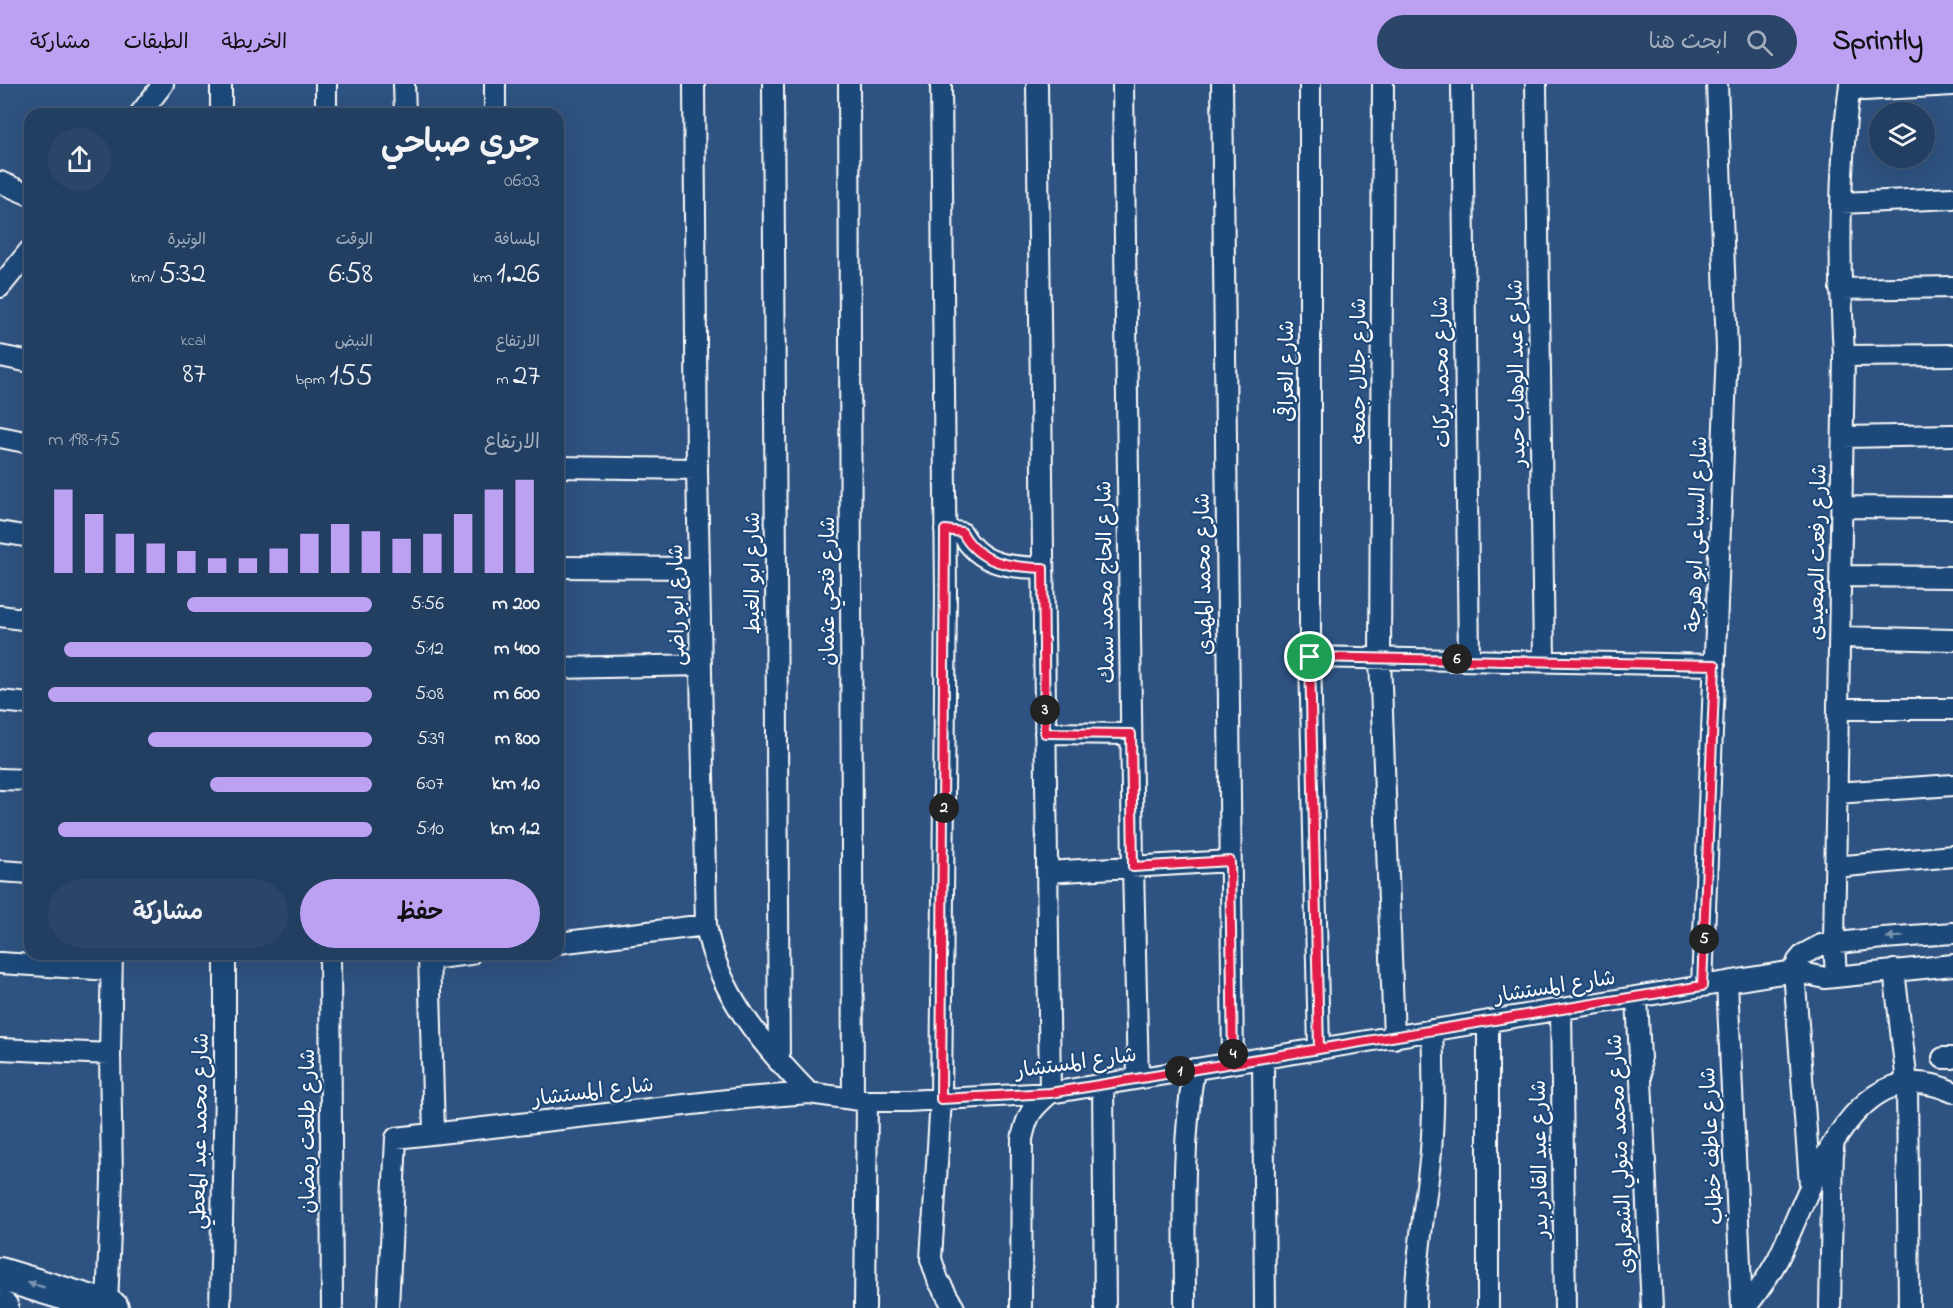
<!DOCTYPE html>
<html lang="ar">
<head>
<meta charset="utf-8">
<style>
	body { margin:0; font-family:"Indie Flower","Playpen Sans Arabic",sans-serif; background:#2a4567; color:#f1f3f6; direction:rtl; height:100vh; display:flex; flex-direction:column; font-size:22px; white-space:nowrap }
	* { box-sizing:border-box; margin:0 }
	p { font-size:20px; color:#a2aebd }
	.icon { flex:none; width:33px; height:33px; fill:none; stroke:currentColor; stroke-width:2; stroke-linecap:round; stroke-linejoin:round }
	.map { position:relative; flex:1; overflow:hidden; direction:ltr }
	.panel { position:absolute; left:24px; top:24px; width:540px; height:852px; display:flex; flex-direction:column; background:#223e61; border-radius:18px; box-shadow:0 6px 24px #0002,0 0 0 2px #3f5776; direction:rtl }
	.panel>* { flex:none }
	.controls { position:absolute; left:1869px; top:18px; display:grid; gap:12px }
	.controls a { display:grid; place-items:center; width:66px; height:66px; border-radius:50%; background:#223e61; box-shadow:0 6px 24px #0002,0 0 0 2px #3f5776; font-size:30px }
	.pin { position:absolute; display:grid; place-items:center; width:51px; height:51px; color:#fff; margin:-26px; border:3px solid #fff; border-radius:50%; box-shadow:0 2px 6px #0007 }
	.km { position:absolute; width:30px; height:30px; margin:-15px; border-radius:50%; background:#222; color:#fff; font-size:16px; line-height:30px; text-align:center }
	.round { display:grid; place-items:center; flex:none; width:63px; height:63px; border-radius:32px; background:#2a4567 }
	.summary { display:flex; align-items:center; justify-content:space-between; height:102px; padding:0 24px }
	h1 { font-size:33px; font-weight:600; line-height:45px }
	.figures { display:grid; grid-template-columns:repeat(3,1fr); gap:9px; height:102px; padding:6px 24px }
	.figures div { display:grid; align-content:center }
	.figures b { font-size:30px; font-weight:600 }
	.figures small { font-size:16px; font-weight:400 }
	.figures p { font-size:16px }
	.chart { height:168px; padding:12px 24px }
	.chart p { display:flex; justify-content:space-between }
	.chart svg { width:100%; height:108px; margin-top:6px; stroke:#bca0f2; stroke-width:6 }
	.cta { display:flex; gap:12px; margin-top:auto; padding:12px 24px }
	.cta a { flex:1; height:69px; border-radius:36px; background:#bca0f2; color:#111; font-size:24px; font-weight:600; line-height:69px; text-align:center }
	.cta a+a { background:#2a4567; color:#f1f3f6 }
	ul { padding:0 24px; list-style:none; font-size:20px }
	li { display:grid; grid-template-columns:96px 72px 1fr; align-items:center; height:45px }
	li i { height:15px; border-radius:8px; background:#bca0f2 }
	header { display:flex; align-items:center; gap:36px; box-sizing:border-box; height:84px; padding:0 30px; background:#bca0f2; color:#111 }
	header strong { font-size:28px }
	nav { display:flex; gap:33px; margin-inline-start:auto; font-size:21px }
	.search { width:420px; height:54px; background:#2a4567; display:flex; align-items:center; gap:15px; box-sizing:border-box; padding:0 21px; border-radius:33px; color:#a2aebd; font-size:22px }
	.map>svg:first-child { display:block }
</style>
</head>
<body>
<header>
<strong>Sprintly</strong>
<div class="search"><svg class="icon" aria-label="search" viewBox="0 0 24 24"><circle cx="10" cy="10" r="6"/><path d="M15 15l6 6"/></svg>ابحث هنا</div>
<nav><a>الخريطة</a><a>الطبقات</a><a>مشاركة</a></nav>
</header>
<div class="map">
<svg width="1953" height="1224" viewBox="0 0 1953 1224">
	<rect width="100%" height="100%" fill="#2e5281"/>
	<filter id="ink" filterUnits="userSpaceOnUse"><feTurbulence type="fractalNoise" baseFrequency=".0167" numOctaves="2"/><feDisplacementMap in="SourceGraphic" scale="12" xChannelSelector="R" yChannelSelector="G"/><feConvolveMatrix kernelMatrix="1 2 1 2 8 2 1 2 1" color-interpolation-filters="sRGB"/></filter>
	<g filter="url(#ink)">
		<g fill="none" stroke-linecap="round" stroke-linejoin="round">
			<defs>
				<path id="minor" d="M221 0V30
					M326 0V30
					M404 0 405 30
					M495 0V30
					M694 0 697 385 706 841C717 908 763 962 809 1009
					M773 0 779 978
					M849 0 853 1015
					M941 0 946 509 941 1015 931 1175 938 1196 954 1224
					M1123 0 1133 783 1138 994
					M1222 0 1233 979
					M1310 0V573L1319 965
					M1383 0 1380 574 1394 954
					M1462 0 1469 575
					M1536 0 1544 576
					M1864 6 1953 1
					M140 30 163 0
					M0 98 30 111
					M1841 119 1953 114
					M0 203 30 166
					M1840 205 1953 203
					M0 272 30 278
					M1844 272 1953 271
					M0 353 30 359
					M1843 353 1953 351
					M558 383 697 385
					M1842 423 1953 424
					M945 446 962 449C980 482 1010 483 1043 484
					M0 448 30 453
					M558 483 699 484
					M1841 492 1953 493
					M0 532 30 536
					M1840 553 1953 556
					M1310 573 1715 581
					M558 584 701 581
					M0 617 30 620
					M1838 625H1953
					M1045 649 1131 650
					M0 695 30 696
					M1836 709 1953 701
					M1835 783 1953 772
					M0 787 30 789
					M1047 788 1230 777
					M558 859 706 841
					M330 870 332 1224
					M429 870 434 1049
					M429 875 470 870
					M0 879 111 886
					M1894 886 1907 999 1909 1224
					M1836 893 1834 858 1844 272C1839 181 1838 90 1850 0
					M1727 898 1742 1224
					M1702 902 1727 265 1717 0
					M1637 913 1652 1224
					M1561 925 1565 1224
					M0 965 110 970
					M1263 974 1265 1224
					M1943 974H1953
					M1103 1000 1105 1224
					M1810 1100 1794 887 1798 877 1804 870 1821 861 1883 854 1953 849
					M107 1222 112 1095 110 970 112 870
					M220 1224 225 1007V870
					M388 1224 396 1054 745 1014 809 1009 867 1017H907L1050 1009 1794 887 1825 894 1953 881
					M865 1224 867 1017
					M1021 1224 1022 1055C1027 1031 1031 1025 1050 1009L1037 0
					M1185 1224C1185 1144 1181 1064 1194 985
					M1415 1224C1416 1171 1426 1119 1431 1067 1434 1027 1434 987 1432 946
					M1488 1224V937
					M1745 1224C1758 1208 1768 1193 1778 1175 1811 1109 1851 961 1953 1008
					M1830 1224 1833 1062"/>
				<path id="trunk" d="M0 1190 112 1224
					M0 1223 2 1224"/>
			</defs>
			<!-- minor casing -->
			<use href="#minor" stroke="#fff" stroke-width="24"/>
			<!-- trunk casing -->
			<use href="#trunk" stroke="#fff" stroke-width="36"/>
			<!-- minor -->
			<use href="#minor" stroke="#1f4a7a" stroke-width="20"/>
			<!-- trunk -->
			<use href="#trunk" stroke="#1f4a7a" stroke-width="32"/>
		</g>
		<!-- one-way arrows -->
		<defs><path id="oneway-solid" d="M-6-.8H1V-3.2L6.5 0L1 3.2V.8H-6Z" transform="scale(1.5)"/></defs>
		<g fill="#7992af">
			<use href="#oneway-solid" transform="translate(1895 853) rotate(176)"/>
			<use href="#oneway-solid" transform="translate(36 1201) rotate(-164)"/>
		</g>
	</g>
	<g fill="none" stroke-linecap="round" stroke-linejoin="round" filter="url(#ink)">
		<defs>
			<path id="route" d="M1310 573 1319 965 1050 1009 941 1015 945 446 962 448C979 480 1011 483 1043 484L1045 649 1131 650 1133 783 1230 777 1233 979 1702 902 1715 581 1310 573"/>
		</defs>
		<!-- route casing -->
		<use href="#route" stroke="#fff" stroke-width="12"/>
		<!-- route -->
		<use href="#route" stroke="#e11d48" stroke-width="8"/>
	</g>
	<g text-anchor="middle" stroke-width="4.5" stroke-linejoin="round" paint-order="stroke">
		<!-- street labels -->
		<g font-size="21" fill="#fff" stroke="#1f4a7a">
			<text transform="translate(1286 287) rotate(-90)" y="7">شارع العراقى</text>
			<text transform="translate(1358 287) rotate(-90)" y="7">شارع جلال جمعه</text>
			<text transform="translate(1441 288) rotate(-91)" y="7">شارع محمد بركات</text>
			<text transform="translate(1516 289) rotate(-91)" y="7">شارع عبد الوهاب حيدر</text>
			<text transform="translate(1696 450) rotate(-88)" y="7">شارع السباعى ابو هرجة</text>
			<text transform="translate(1817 468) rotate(-89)" y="7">شارع رفعت الصعيدى</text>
			<text transform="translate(752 489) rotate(-90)" y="7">شارع ابو الغيط</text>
			<text transform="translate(1203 490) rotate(-91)" y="7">شارع محمد المهدى</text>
			<text transform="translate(1105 498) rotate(-91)" y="7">شارع الحاج محمد سمك</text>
			<text transform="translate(827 507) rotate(-90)" y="7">شارع فتحي عثمان</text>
			<text transform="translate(676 521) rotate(-91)" y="7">شارع ابو راضى</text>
			<text transform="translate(1555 902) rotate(-9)" y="7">شارع المستشار</text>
			<text transform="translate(1076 978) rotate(-8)" y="7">شارع المستشار</text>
			<text transform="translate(593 1007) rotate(-7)" y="7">شارع المستشار</text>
			<text transform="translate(199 1047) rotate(-89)" y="7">شارع محمد عبد المعطي</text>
			<text transform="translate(307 1047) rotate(-90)" y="7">شارع طلعت رمضان</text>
			<text transform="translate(1711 1062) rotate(-93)" y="7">شارع عاطف خطاب</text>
			<text transform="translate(1620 1070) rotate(-93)" y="7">شارع محمد متولي الشعراوى</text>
			<text transform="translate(1539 1075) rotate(-91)" y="7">شارع عبد القادر بدر</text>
		</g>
	</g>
</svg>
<div class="controls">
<a><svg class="icon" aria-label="layers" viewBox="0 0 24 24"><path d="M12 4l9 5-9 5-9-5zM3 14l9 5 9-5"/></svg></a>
</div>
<div class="pin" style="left:1310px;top:573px;background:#1e9e55"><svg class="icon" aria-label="arrive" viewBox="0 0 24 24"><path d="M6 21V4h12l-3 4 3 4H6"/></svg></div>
<b class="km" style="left:1180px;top:987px">1</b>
<b class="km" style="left:944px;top:724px">2</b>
<b class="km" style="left:1045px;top:626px">3</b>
<b class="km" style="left:1233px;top:970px">4</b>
<b class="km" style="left:1704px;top:855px">5</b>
<b class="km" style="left:1457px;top:575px">6</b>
<section class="panel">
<div class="summary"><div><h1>جري صباحي</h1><p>06:03</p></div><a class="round"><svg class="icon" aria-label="share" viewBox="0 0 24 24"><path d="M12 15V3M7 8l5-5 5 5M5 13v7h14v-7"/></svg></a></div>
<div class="figures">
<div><p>المسافة</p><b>1.26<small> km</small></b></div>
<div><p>الوقت</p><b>6:58</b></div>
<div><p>الوتيرة</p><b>5:32<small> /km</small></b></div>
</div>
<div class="figures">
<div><p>الارتفاع</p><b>27<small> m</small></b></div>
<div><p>النبض</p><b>155<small> bpm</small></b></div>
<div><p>kcal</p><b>87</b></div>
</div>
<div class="chart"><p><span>الارتفاع</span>175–198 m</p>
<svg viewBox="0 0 160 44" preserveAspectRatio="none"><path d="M5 44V10M15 44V20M25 44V28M35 44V32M45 44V35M55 44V38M65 44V38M75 44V34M85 44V28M95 44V24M105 44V27M115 44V30M125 44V28M135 44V20M145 44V10M155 44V6"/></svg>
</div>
<ul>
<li><b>200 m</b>5:56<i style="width:57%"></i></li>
<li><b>400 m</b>5:12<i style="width:95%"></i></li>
<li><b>600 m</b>5:08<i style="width:100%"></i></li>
<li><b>800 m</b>5:39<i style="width:69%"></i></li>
<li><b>1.0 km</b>6:07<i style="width:50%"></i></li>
<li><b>1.2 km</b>5:10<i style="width:97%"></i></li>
</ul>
<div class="cta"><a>حفظ</a><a>مشاركة</a></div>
</section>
</div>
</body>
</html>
